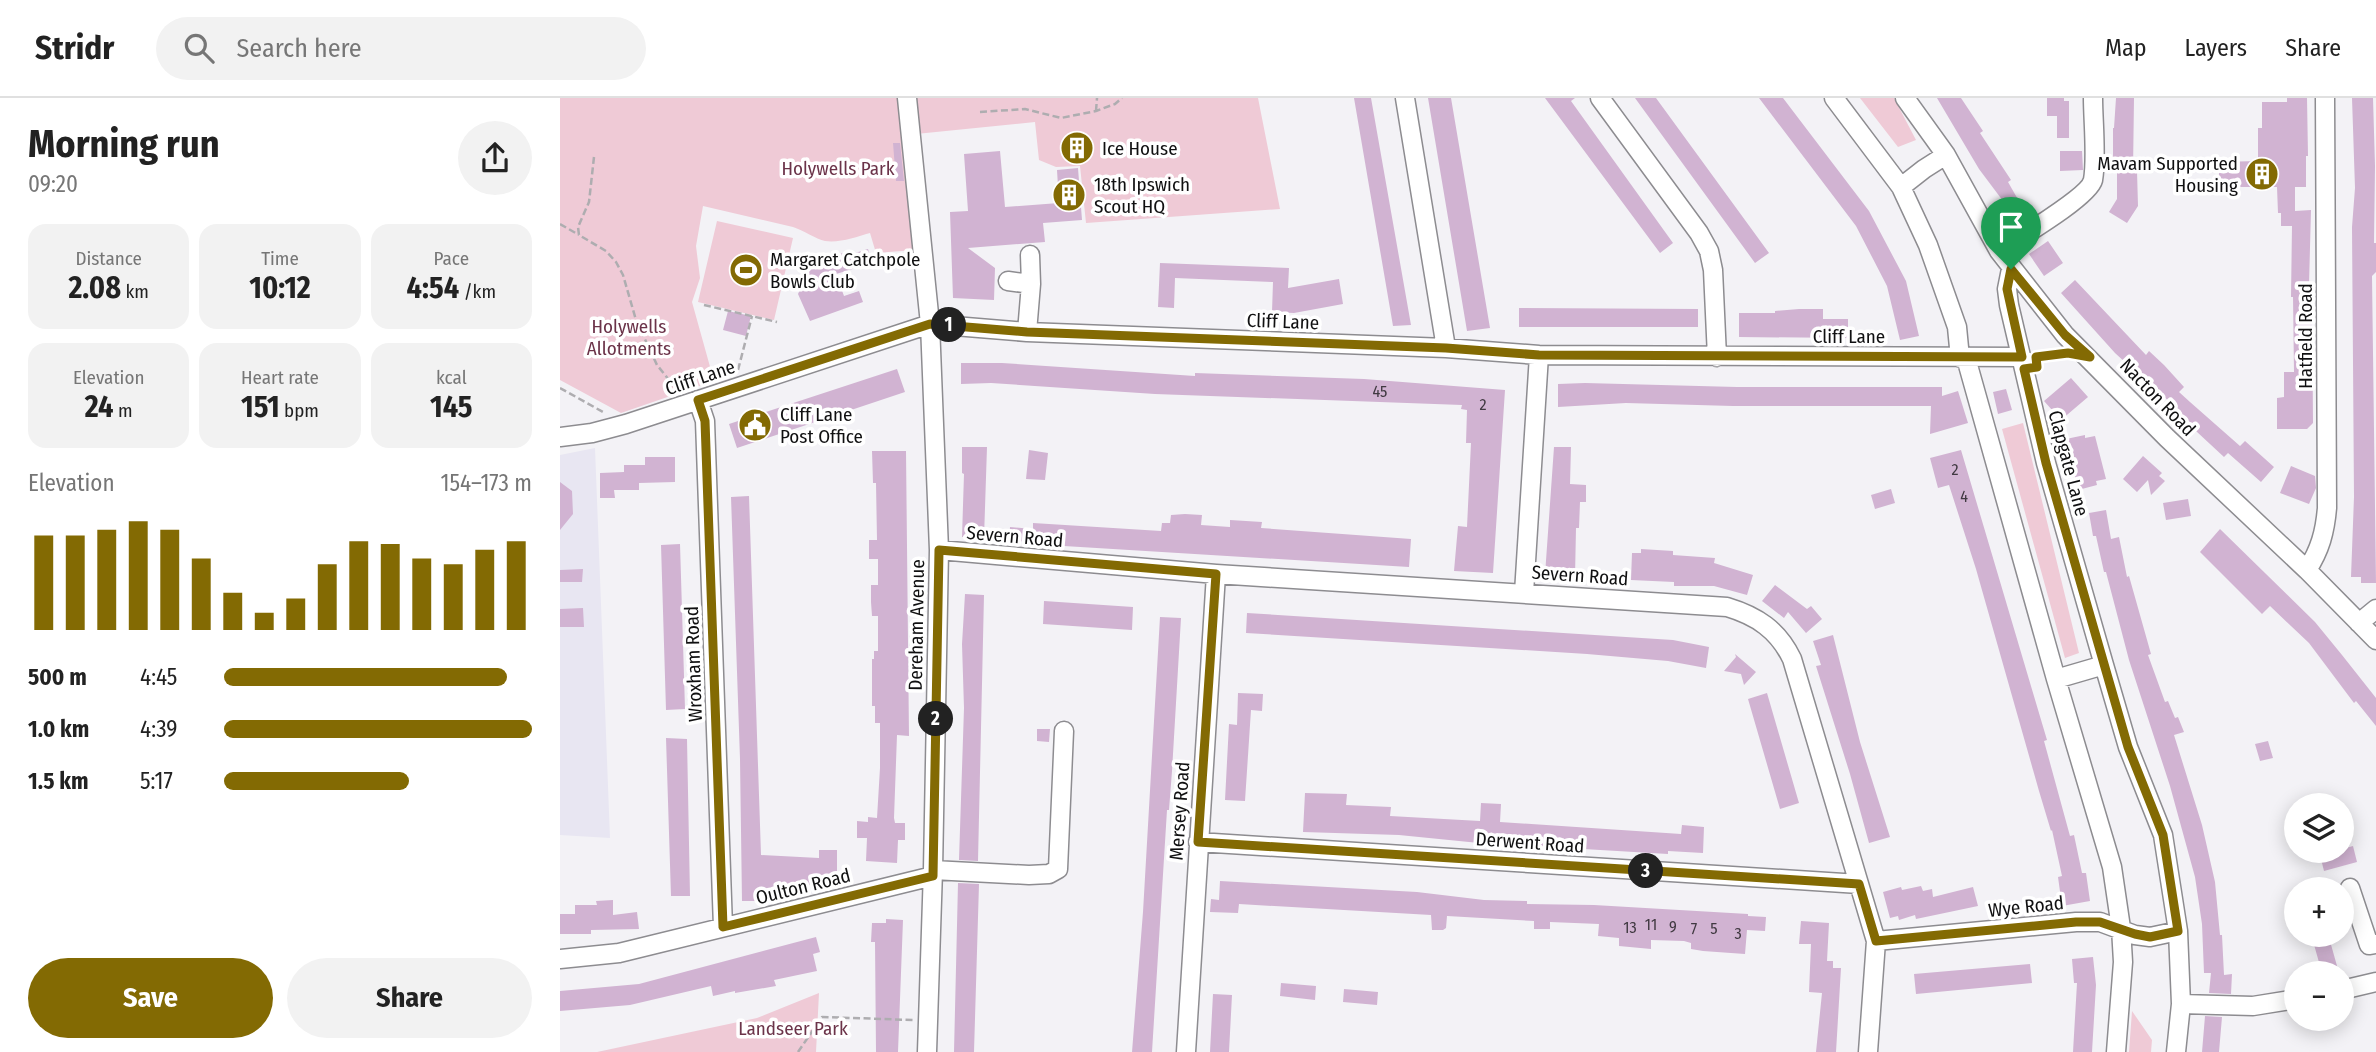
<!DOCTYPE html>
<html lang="en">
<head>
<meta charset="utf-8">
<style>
	body { margin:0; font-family:"Fira Sans Condensed",sans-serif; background:#f2f2f2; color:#222; height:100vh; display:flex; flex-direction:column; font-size:26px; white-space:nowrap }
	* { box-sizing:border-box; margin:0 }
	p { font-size:23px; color:#767676 }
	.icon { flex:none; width:38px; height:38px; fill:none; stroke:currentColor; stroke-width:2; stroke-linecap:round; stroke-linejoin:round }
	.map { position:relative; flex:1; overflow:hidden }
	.panel { display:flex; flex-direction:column; background:#fff; width:560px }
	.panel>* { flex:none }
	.buttons { position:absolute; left:1724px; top:695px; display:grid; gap:14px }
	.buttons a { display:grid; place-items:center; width:70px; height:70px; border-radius:50%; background:#fff; box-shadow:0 4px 18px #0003; font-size:35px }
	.pin { position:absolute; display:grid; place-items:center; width:60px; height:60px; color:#fff; margin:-72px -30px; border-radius:50% 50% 50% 0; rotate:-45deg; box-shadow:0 0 7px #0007 }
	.pin .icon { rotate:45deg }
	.km { position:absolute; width:35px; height:35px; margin:-18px; border-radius:50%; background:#222; color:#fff; font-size:19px; line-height:35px; text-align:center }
	.round { display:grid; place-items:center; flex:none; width:74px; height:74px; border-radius:37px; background:#f2f2f2 }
	.overview { display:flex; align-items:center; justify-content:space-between; height:119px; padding:0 28px }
	h1 { font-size:38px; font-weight:700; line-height:52px }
	.metrics { display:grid; grid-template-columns:repeat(3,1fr); gap:10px; height:119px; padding:7px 28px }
	.metrics div { display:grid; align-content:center; border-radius:18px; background:#f2f2f2; text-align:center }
	.metrics b { font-size:30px; font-weight:700 }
	.metrics small { font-size:19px; font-weight:400 }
	.metrics p { font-size:19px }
	.chart { height:196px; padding:14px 28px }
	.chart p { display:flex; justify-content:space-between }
	.chart svg { width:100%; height:126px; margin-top:7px; stroke:#836a03; stroke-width:6 }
	.action { display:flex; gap:14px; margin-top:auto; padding:14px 28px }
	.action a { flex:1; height:80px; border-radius:42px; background:#836a03; color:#fff; font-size:28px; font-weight:700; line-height:80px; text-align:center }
	.action a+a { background:#f2f2f2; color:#222 }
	ul { padding:0 28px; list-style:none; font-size:23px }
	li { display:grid; grid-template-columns:112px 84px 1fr; align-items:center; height:52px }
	li i { height:18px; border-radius:9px; background:#836a03 }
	header { display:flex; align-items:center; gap:42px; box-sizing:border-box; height:98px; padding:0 35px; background:#fff; border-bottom:2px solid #e0e0e0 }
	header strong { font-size:33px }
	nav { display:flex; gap:38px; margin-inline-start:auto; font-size:24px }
	.search { width:490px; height:63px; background:#f2f2f2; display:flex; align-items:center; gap:18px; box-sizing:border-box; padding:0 24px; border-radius:38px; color:#767676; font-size:26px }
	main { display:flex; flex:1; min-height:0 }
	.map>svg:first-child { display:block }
</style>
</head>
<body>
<header>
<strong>Stridr</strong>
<div class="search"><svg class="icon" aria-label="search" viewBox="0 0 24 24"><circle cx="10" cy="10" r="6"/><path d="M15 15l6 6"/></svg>Search here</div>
<nav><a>Map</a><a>Layers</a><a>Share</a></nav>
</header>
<main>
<section class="panel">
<div class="overview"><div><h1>Morning run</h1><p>09:20</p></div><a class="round"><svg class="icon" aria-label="share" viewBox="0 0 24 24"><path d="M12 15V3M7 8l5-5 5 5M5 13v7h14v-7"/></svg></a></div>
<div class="metrics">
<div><p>Distance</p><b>2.08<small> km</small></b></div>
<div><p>Time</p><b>10:12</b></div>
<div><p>Pace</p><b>4:54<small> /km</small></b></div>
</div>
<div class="metrics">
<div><p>Elevation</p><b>24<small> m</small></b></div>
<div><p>Heart rate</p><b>151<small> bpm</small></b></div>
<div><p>kcal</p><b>145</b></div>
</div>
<div class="chart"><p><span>Elevation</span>154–173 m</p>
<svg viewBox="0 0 160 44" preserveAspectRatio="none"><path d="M5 44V11M15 44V11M25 44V9M35 44V6M45 44V9M55 44V19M65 44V31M75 44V38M85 44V33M95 44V21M105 44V13M115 44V14M125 44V19M135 44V21M145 44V16M155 44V13"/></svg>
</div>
<ul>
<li><b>500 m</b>4:45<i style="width:92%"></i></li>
<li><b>1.0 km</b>4:39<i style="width:100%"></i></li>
<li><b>1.5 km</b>5:17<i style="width:60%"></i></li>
</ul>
<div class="action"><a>Save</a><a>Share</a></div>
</section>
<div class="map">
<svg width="1816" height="954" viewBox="0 0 1816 954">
	<rect width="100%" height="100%" fill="#f3f2f6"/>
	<!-- built -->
	<path fill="#e8e6f2" d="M35 350 50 740 0 737V357Z"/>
	<!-- green -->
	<path fill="#efcad6" d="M0 0H698L720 111 526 125 520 68 496 69 479 62 475 24 356 36 367 151 316 155 310 135C296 139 280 145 265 143 256 141 243 132 233 129L143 108 136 148 140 180 132 204 154 283 61 315 0 282Z
		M1300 0H1334L1356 42 1338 49Z
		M157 123 233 140 214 222 138 204Z
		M1463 325 1519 555 1505 560 1442 331Z
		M259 895 256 954H37L197 920Z
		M1572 913 1592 942 1591 954H1569Z"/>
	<!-- building -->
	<path fill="#d1b3d2" d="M794 0H811L851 227 833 228Z
		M868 0H891L930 230 907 233Z
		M985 0H1015L1011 3 1113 145 1100 155Z
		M1075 0H1096L1209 155 1195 165Z
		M1199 0H1223L1309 113 1346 183 1359 238 1340 242 1327 188 1296 128Z
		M1377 0H1401L1423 33 1420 35 1451 82 1448 84 1464 112 1458 115 1460 118 1449 124 1438 105 1443 103 1419 71Z
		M1487 0H1504V3H1509V40H1497V18H1487Z
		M1556 0H1574L1573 73H1577L1578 108 1567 125 1549 114 1557 101V69L1553 70V30H1554Z
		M1727 0H1747L1748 58H1746V89H1735V113L1751 112 1749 187H1751L1752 202 1753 325 1747 331H1717V300L1724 299V274H1734L1733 199H1731L1732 128H1721V115H1718L1717 89H1659V64L1698 63V30H1702V4H1727Z
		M1792 0H1813L1815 68 1814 145H1816V174L1812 178 1816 485H1801V479H1791L1794 399 1792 129 1795 90Z
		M333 45H340L344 83H336Z
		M440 53 445 109 499 105 497 72 518 70 522 122 483 125 485 144 408 150 435 170 434 202 393 200 390 114 408 113 404 56Z
		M1500 53H1522L1523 72 1500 73Z
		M1488 143 1503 165 1484 178 1469 156Z
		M308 151 312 165 276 176 284 198 299 193 303 204 250 223 238 196 252 166 291 152 292 156Z
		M600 165 729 170 728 190 779 181 783 206 734 215 712 214 713 184 615 180 614 210 598 209Z
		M1515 182 1586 257 1589 253 1604 267 1624 289 1619 294 1630 304 1680 348 1685 343 1714 369 1701 384 1668 355 1664 359 1609 308 1611 306 1590 283 1569 263 1567 266 1555 255 1501 195Z
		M959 210 1138 211V229H959Z
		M1239 211H1263V221H1288V240L1179 239V215H1215V213Z
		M168 213 191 218 186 238 163 232Z
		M401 265H442L635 278V275L804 281 945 292 933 475 894 473 898 428 907 429 911 345H906L907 312 901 311 902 307 595 296 431 285 401 286Z
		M337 271 345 294 177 350 169 326Z
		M1511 280 1528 299 1501 322 1484 303Z
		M1025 285 1177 289H1382V298L1398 293 1408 325 1370 336 1371 308H1173L1066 305 998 309V286Z
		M1446 291 1452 312 1438 316 1433 294Z
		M1525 337V340L1535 338 1546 381 1536 383 1537 387 1518 392 1506 341Z
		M402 349H427L424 440 402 439 404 376 402 375Z
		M994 349H1011L1010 386 1026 387V404H1020L1019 430H1016L1015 479 985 477Z
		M469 352 488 355 485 382 466 381Z
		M1401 352 1487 642 1484 643 1510 738 1514 737 1522 775H1526L1530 803 1502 808 1498 779 1502 778 1492 732 1491 733 1479 693 1416 471 1389 387 1378 390 1370 360Z
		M312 353H346L349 638 337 637 334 720 335 725H345V742H338L337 765 306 763 307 740H297V723L308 724V719L317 720 320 670V625H315V608H312V561H314V553H318V518H312L311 504V487H318V461H309V442H317L316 385H313Z
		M1583 358 1602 375 1599 378 1605 383 1591 397 1588 382 1577 394 1563 381Z
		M85 359H115V384L79 385V392H54L55 400H40V375L64 374V367H85Z
		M1731 368 1755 378 1756 390 1749 406 1720 395Z
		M0 384 12 393 13 416 0 432Z
		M1331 391 1335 405 1315 411 1311 397Z
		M189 398 201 757 259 760V752H277V779H252V787L226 786V796L200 795 201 803H182L180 661 171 399Z
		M1628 401 1631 418 1606 422 1603 405Z
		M1546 412 1551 441 1559 439 1567 479 1569 478 1591 556 1588 557 1605 604 1608 603 1615 620 1618 619 1624 634 1614 637 1642 727 1655 784 1660 837H1662L1664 877 1672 876 1671 896 1649 895 1651 875H1644L1642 826 1635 779 1610 688 1569 562 1546 474H1544L1536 438H1533L1529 415Z
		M625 416 642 417 641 427 670 429V422L702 424 701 430 851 441 849 469 504 448 449 442 450 429 473 431V425L601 433 602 425H610L611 417Z
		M1660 431 1755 524 1782 557 1816 600V628L1796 603 1794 605 1749 545 1731 528 1710 508 1702 516 1640 454Z
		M120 446 125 611 106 612 101 447Z
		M1081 451 1113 453V457L1155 460 1154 465 1193 477 1187 497 1154 488H1114V484L1071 482 1072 455H1081Z
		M23 471 22 484H0V472Z
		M1215 487 1247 511 1251 508 1262 521 1246 535 1228 514 1224 520 1202 503Z
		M405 496 424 497 418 763 399 762 404 610 402 546Z
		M484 503 573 509 572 532 483 526Z
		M23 510 24 529H0V511Z
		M687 515 1113 542 1149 549 1146 570 1108 563 1027 556 686 535Z
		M600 519 621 520 612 673 609 712H607L592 954H572L583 814Z
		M1273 537 1300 644 1330 739 1309 745 1290 676 1256 568 1261 567 1253 543Z
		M1175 556 1196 574 1184 587 1181 576 1164 573 1176 559Z
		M678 595 703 596 702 613 691 612 685 703 665 702 669 626 677 627Z
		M1207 595 1239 705 1220 711 1188 601Z
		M477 631H490L489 644 477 643Z
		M106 640 127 641 130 798H111Z
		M1708 643 1713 660 1700 663 1695 646Z
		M745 695 787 696 786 707 831 709 830 718 920 723 921 705 941 706 940 724 1121 736 1122 727 1144 729 1143 755 1108 753V756L919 745 839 737 743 734Z
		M1793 748 1797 764 1764 773 1760 757Z
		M660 783 857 794 924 802 967 803V806L1034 807 1188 816V818L1206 819 1205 833 1187 832 1185 856 1143 853 1131 851V845L1124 843 1091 842V851L1059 848V840L1038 838 1039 826 990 824V831H974V823L887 818 886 830 883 832H872L871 817 679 806 678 815 650 814 651 801 659 802Z
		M398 785 419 786 414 954H394Z
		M1361 788 1363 793 1372 791 1373 799 1413 789 1418 808 1356 821 1355 817 1339 822 1338 818 1330 820 1323 794 1341 789 1342 792Z
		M53 802V817L77 814 79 831 31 832V836H0V816H15V807H37L36 803Z
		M326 821 343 822 338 954H316L315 844H311L312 825H326Z
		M1241 823 1269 825 1267 863H1273V870H1281L1276 954H1256L1262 895 1249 894 1251 846H1239Z
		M1751 836H1768L1779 875H1762Z
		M256 839 260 854 253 856 257 873 214 882 216 888 175 895V893L153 898 151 888 70 907 0 913V893L79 886Z
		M1533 859 1536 887 1532 954H1513L1517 885H1514L1512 861Z
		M1470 866 1472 885 1356 896 1354 876Z
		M721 885 756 888 755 902 720 898Z
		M784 891 818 894 817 907 783 904Z
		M653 896 672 897 669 954H650Z
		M1645 918 1662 919 1659 954H1642Z"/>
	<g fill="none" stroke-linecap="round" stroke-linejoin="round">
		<defs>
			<path id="minor" d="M347 0 370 226 379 452 373 772 367 954
				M845 0 886 250
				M1040 0 1139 135 1149 153 1153 172 1157 259
				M1274 0 1341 89 1368 147 1397 229 1400 260
				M1345 0 1386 57 1439 153 1505 237 1607 340 1747 472 1816 542
				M1341 89 1364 71 1386 57
				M1439 153C1457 141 1529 99 1533 82 1537 60 1533 23 1533 0
				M1451 171 1447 191 1449 207 1486 365 1544 567 1568 649 1603 737 1618 833 1621 906 1616 954
				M448 183 471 186
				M467 234 471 186 470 157
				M1406 260 1496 581 1552 769 1561 830 1563 864 1556 954
				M138 302 145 323 163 829
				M0 339 32 335 66 326 370 226 467 234 886 250 979 257 1462 259
				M379 452 656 476 1167 509C1197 518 1218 532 1232 561L1316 843 1308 954
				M1747 472C1760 452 1765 434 1767 410L1765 0
				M964 495 979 257
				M1799 525 1816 511
				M1496 581 1544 567
				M638 744 1299 786
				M373 772 469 777 489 776 498 771 504 633
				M1790 790 1809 847 1816 846
				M1316 843 1516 824H1540L1575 837 1590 839 1618 833
				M0 861 59 855 373 778
				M1782 892 1816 884
				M1621 906 1693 908 1736 901
				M626 954 656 476"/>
		</defs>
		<!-- minor casing -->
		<use href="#minor" stroke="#8d8c90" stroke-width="21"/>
		<!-- path -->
		<path stroke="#aeadb0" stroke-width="2.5" stroke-dasharray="7 3.5" stroke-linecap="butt" d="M536 13 537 0
			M420 14 465 11 501 20 536 13 555 6 562 0
			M34 59 29 104 18 129 19 137 46 153 56 164 63 177 76 222 97 267 117 292
			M0 126 19 137
			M144 207 217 224
			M1478 259 1502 256
			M178 272 192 218
			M0 290 43 314
			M238 954 262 919 353 922"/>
		<!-- minor -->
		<use href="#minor" stroke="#fff" stroke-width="18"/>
	</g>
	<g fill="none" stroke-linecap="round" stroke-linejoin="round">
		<defs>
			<path id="route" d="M1451 171 1505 237 1530 259 1508 255 1476 259 1477 269 1464 271 1486 365 1568 649 1603 737 1618 833 1590 839 1575 836 1540 824H1516L1316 843 1299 786 638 744 656 476 379 452 373 778 163 829 145 323 138 302 370 226 467 234 886 250 979 257 1462 259 1447 191Z"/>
		</defs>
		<!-- route casing -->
		<use href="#route" stroke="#fff" stroke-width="14"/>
		<!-- route -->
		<use href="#route" stroke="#836a03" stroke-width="9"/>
	</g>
	<!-- icons -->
	<defs>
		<symbol id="building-disc" viewBox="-11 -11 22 22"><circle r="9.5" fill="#836a03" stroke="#fff"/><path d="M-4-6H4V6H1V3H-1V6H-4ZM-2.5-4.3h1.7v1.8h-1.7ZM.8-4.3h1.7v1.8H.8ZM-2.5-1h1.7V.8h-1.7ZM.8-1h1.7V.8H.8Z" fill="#fff"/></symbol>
		<symbol id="stadium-disc" viewBox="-11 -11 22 22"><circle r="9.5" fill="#836a03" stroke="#fff"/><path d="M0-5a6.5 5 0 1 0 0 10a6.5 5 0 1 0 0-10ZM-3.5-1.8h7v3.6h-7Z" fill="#fff"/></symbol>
		<symbol id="civic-disc" viewBox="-11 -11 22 22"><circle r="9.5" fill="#836a03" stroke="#fff"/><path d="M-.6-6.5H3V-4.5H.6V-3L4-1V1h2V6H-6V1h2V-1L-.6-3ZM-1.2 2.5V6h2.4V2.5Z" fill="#fff"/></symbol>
	</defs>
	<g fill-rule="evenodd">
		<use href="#building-disc" x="498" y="31" width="38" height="38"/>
		<use href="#building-disc" x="1683" y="57" width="38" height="38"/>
		<use href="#building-disc" x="490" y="78" width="38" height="38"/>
		<use href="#stadium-disc" x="167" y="153" width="38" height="38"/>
		<use href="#civic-disc" x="176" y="308" width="38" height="38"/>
	</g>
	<g text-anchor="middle" stroke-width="7" stroke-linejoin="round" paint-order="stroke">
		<!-- number labels -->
		<g font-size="16" fill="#403941">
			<text x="820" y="299">45</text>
			<text x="923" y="312">2</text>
			<text x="1395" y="377">2</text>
			<text x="1404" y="404">4</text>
			<text x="1091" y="832">11</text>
			<text x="1113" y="834">9</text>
			<text x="1070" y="835">13</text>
			<text x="1134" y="836">7</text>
			<text x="1154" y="836">5</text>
			<text x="1178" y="841">3</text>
		</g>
		<!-- poi labels -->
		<g font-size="19" fill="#101011" stroke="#fff" text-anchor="start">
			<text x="542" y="57">Ice House</text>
			<text x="1678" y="72" text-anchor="end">Mavam Supported<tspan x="1678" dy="22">Housing</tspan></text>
			<text x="534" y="93">18th Ipswich<tspan x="534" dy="22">Scout HQ</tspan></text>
			<text x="210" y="168">Margaret Catchpole<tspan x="210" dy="22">Bowls Club</tspan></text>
			<text x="220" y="323">Cliff Lane<tspan x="220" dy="22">Post Office</tspan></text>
		</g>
		<!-- park labels -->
		<g font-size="19" fill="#6b3349" stroke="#fff">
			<text x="278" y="77">Holywells Park</text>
			<text x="69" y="235">Holywells<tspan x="69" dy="22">Allotments</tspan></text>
			<text x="233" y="937">Landseer Park</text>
		</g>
		<!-- street labels -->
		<g font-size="19" fill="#101011" stroke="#fff">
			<text transform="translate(723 223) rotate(2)" y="7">Cliff Lane</text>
			<text x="1289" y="245">Cliff Lane</text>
			<text transform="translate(1745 238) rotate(-90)" y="7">Hatfield Road</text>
			<text transform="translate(140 279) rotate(-19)" y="7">Cliff Lane</text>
			<text transform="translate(1598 299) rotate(46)" y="7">Nacton Road</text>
			<text transform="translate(1509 365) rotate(75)" y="7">Clapgate Lane</text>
			<text transform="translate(455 438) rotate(5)" y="7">Severn Road</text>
			<text transform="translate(1020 477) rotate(4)" y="7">Severn Road</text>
			<text transform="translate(356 527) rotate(-89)" y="7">Dereham Avenue</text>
			<text transform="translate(133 566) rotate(-92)" y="7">Wroxham Road</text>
			<text transform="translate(619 713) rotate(-86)" y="7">Mersey Road</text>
			<text transform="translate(970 744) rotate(4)" y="7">Derwent Road</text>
			<text transform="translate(243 788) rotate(-14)" y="7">Oulton Road</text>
			<text transform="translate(1466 808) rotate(-6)" y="7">Wye Road</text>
		</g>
	</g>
</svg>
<div class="buttons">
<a><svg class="icon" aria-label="layers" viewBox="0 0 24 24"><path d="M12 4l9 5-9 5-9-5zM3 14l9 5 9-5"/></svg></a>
<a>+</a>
<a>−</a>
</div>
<div class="pin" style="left:1451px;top:171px;background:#1e9e55"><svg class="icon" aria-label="arrive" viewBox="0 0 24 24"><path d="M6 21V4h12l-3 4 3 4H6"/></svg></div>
<b class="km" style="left:389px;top:227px">1</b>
<b class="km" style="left:376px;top:621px">2</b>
<b class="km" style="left:1086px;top:773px">3</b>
</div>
</main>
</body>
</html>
